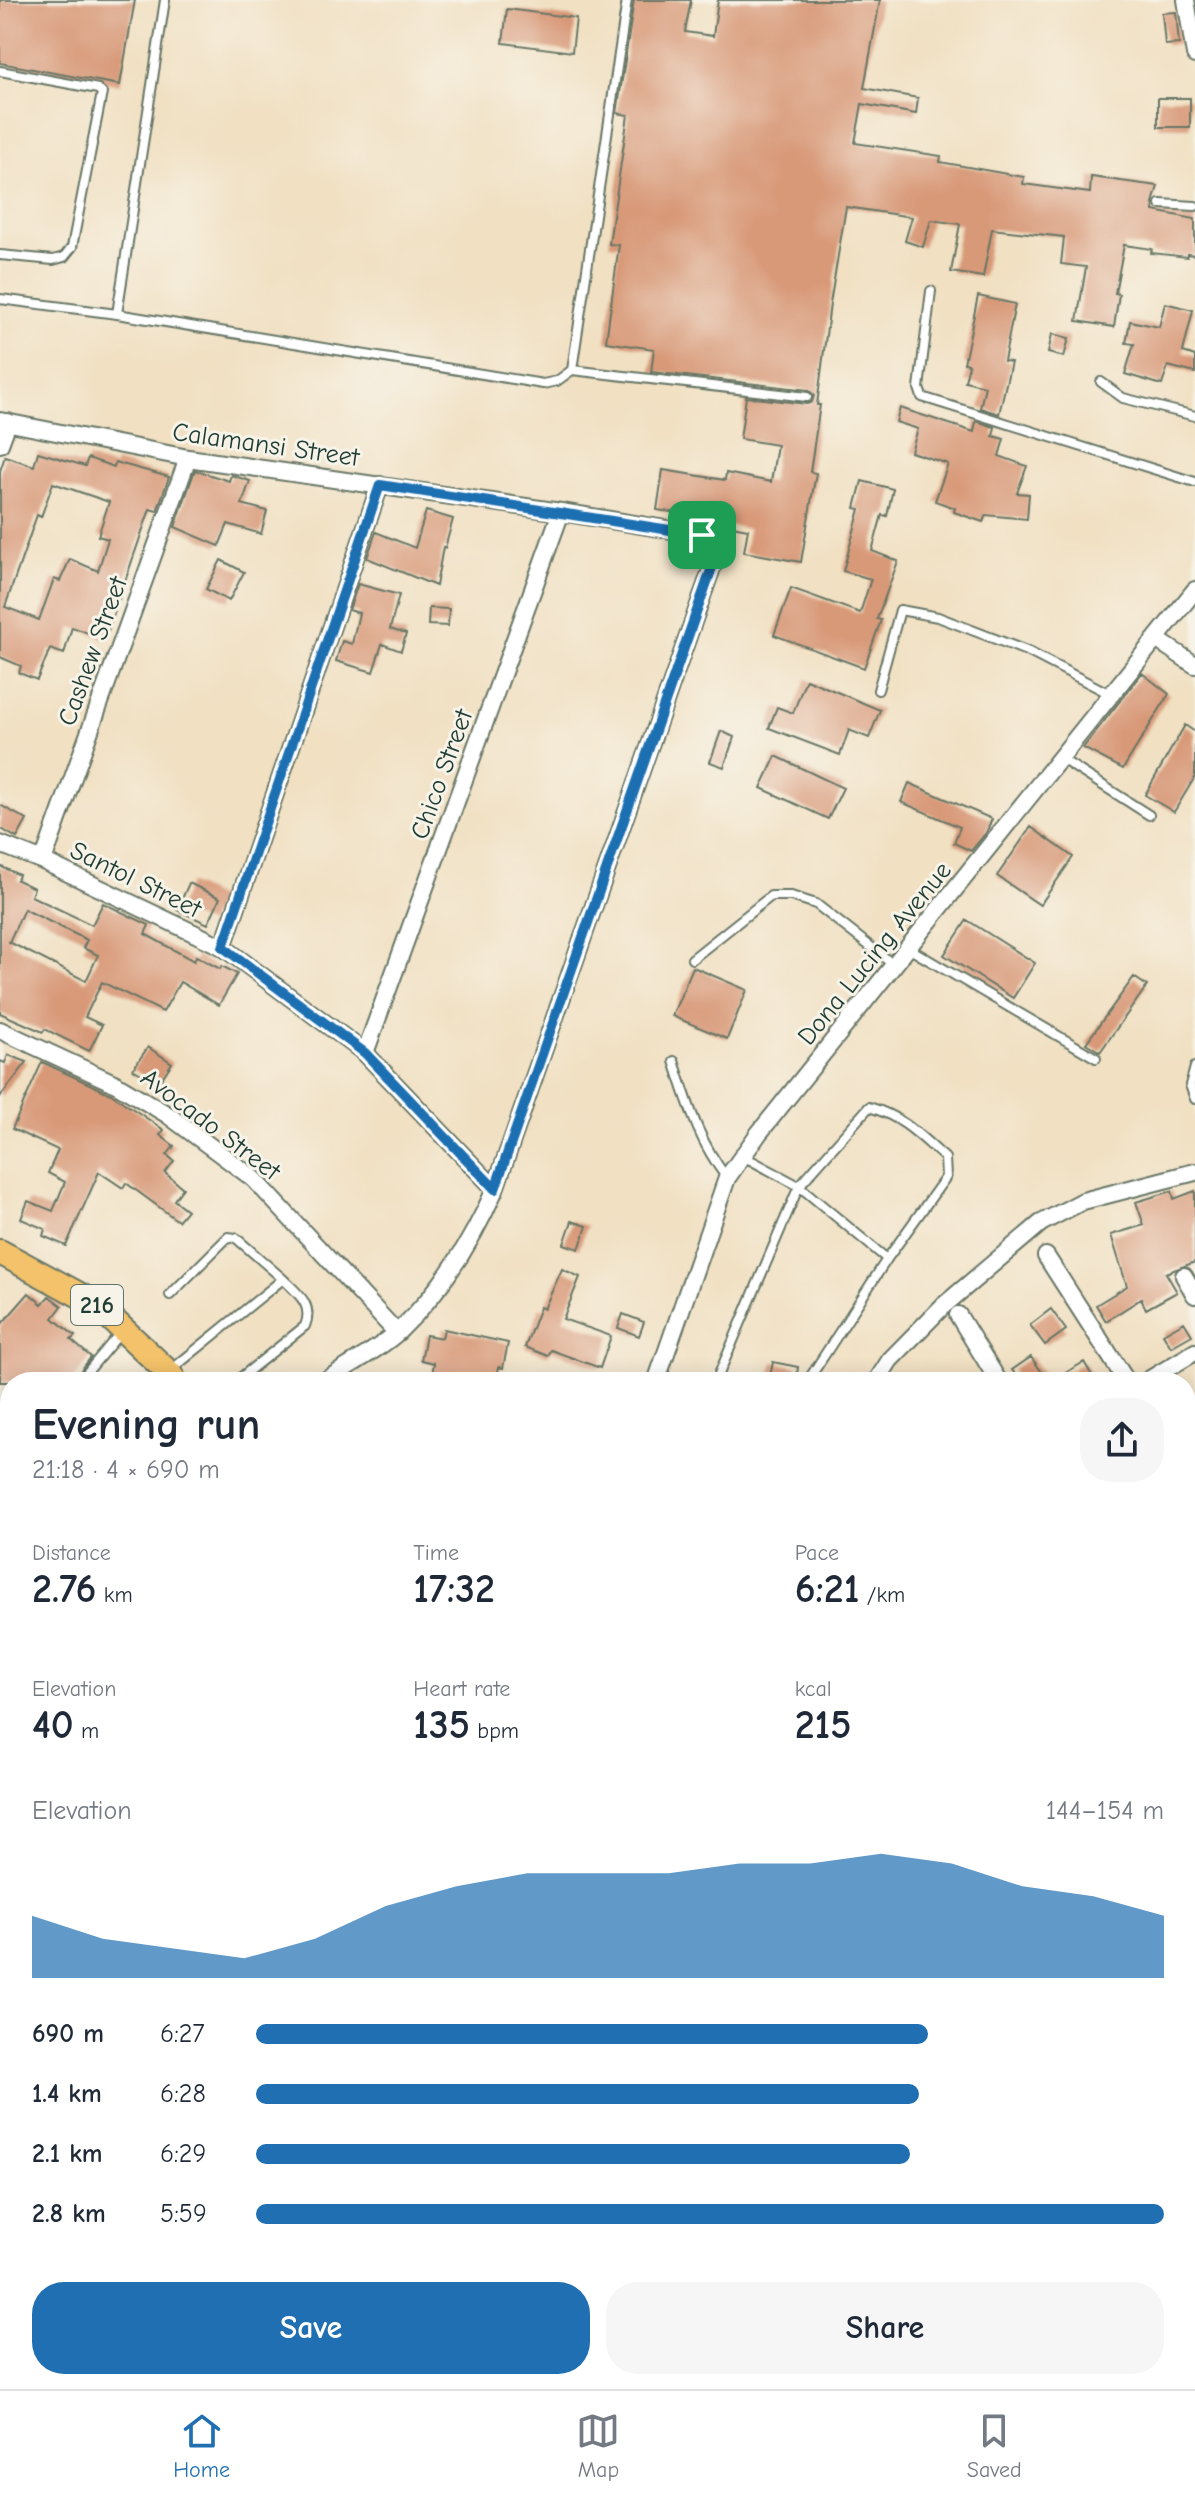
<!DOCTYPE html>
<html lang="en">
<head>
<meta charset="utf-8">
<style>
	body { margin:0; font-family:"Comic Neue",sans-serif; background:#f6f6f7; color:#1f2937; height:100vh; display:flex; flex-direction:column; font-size:30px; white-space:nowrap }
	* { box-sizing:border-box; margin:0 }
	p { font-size:26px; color:#747a83 }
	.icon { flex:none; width:44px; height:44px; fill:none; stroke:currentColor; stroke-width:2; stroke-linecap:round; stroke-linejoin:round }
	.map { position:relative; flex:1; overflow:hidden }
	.panel { position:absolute; left:0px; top:1372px; width:1196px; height:1018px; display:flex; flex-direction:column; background:#fff; border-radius:32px 32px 0 0; box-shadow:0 4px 20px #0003 }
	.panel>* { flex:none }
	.pin { position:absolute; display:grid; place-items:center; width:68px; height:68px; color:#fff; margin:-34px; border-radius:16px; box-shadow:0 4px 12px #0006 }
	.round { display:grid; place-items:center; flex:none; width:84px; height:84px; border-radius:32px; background:#f6f6f7 }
	.summary { display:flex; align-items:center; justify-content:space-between; height:136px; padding:0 32px }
	h1 { font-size:44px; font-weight:700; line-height:60px }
	.metrics { display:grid; grid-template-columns:repeat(3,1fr); gap:12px; height:136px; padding:8px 32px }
	.metrics div { display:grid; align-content:center }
	.metrics b { font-size:40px; font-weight:700 }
	.metrics small { font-size:22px; font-weight:400 }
	.metrics p { font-size:22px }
	.chart { height:224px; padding:16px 32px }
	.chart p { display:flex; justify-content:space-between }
	.chart svg { width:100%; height:144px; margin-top:8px; fill:#1f6fb2; opacity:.7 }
	.action { display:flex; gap:16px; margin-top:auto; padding:16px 32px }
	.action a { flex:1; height:92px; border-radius:32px; background:#1f6fb2; color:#fff; font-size:32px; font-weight:700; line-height:92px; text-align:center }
	.action a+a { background:#f6f6f7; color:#1f2937 }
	ul { padding:0 32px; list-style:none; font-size:26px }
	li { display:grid; grid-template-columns:128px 96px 1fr; align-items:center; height:60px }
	li i { height:20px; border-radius:10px; background:#1f6fb2 }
	.tab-bar { display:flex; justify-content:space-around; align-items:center; height:112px; border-top:2px solid #e0e1e3; background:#fff; font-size:22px; color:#747a83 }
	.tab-bar a { display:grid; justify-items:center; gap:4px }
	.tab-bar .active { color:#1f6fb2 }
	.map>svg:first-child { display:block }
</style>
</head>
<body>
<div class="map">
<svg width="1195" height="2389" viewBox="0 0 1195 2389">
	<rect width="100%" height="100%" fill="#f7f3e8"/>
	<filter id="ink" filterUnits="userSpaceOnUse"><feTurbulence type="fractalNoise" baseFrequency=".0125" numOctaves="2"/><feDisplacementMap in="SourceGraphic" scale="16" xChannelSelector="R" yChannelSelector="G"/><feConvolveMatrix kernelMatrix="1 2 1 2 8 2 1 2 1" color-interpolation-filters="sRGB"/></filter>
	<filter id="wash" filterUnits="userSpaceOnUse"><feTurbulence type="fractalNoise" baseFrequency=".006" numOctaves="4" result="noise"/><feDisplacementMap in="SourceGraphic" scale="32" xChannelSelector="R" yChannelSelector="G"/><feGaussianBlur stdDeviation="1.8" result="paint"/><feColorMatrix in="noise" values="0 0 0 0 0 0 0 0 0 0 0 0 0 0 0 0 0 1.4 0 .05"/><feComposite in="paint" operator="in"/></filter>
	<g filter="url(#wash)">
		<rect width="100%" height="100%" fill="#f1e0c2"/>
		<g id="blocks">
			<!-- building -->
			<path fill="#d89978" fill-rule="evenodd" d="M0 0H135L120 85 0 63Z
				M634 0H691L685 32 713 36 718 0H880L864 88 918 98 916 114 862 104 855 143 941 156 940 162 1024 177 1023 184 1090 193 1091 177 1158 186 1153 203 1154 211 1195 219V255L1187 254V257L1151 253 1152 249 1124 245 1115 293 1119 294 1114 327 1077 321 1086 267 1061 264 1064 237 992 229 983 277 951 272 960 224 931 220 923 247 905 241 912 217 846 207 830 304 817 405H820L810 472 816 473 801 562 744 552 748 529 716 523 717 519 657 510 663 470 725 480 726 473 771 482 777 445 740 439 746 397 807 404 812 402 814 395 808 390 651 372 654 349 606 342 619 245 609 244 628 115 617 113Z
				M507 9 576 18 572 52 503 43Z
				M1176 12 1179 44 1165 45 1162 13Z
				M1158 98H1190V127H1158Z
				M978 296 1015 304 1004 361 1011 362 999 414 980 408 985 386 965 381 969 364 964 363Z
				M1165 303 1193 310 1183 352 1195 356V373L1168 366 1162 385 1125 374 1134 344 1126 343 1130 321 1159 327Z
				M1052 334 1069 338 1064 357 1048 353Z
				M900 408 974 432 976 421 995 427 993 436 1004 439 999 456 1027 466 1017 493 1029 494 1027 519 986 515 983 522 954 512 955 508 935 501 948 464 911 452 918 429 896 422Z
				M38 452 85 466 88 458 114 467 115 462 169 477 157 511 150 509 105 639 72 627 64 654 50 649 37 680 19 673 21 666 0 657V471L5 456 34 466ZM53 483 109 502 98 536 108 539 98 571 70 559 60 581 54 579 39 620 5 607 37 515 41 517Z
				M195 470 229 481 231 475 250 481 242 504 267 511 261 534 228 524 219 546 175 527Z
				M862 481 893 489 887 516 882 515 872 551 898 561 877 619 881 620 864 668 774 635 791 588 860 613 871 579 843 571 860 509 855 508Z
				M426 511 453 519 445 548 443 547 436 586 367 558 376 532 415 548Z
				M221 560 244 572 229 601 206 589Z
				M358 584 399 595 390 629 406 634 401 651 382 644 373 672 336 661 342 641 352 644 359 613 349 610Z
				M429 608 449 609 448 626 428 625Z
				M1142 673 1169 694 1123 769 1083 748Z
				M806 679 880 710 869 738 849 730 840 755 769 728 777 707 793 713Z
				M1185 725 1195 732V777L1174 812 1145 795Z
				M721 731 734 737 724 767 710 762Z
				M776 756 843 788 828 819 761 788Z
				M909 783 992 819 986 833 971 851 954 843 960 827 901 802Z
				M0 805 27 820 17 838 0 828Z
				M1031 827 1073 857 1040 905 997 876Z
				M0 866 19 875 17 880 34 888 31 896 92 925 103 903 149 925 145 934 194 961 196 956 220 969 222 966 237 974 219 1005 180 982 163 1012 102 982 85 1017 102 1025 89 1051 45 1029 43 1032 0 1013ZM24 909 87 940 83 948 98 955 86 981 9 942Z
				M189 883 220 898 208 924 177 910Z
				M967 920 1035 963 1013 998 944 955Z
				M693 967 747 990 727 1039 672 1016Z
				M1134 977 1147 986 1100 1052 1086 1043Z
				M148 1047 172 1063 158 1084 133 1069Z
				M8 1055 27 1062 0 1097V1061L5 1063Z
				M42 1062 111 1094 164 1130 160 1135 174 1146 167 1155 174 1161 165 1173 183 1188 174 1200 187 1210 178 1221 126 1183 123 1188 99 1172 66 1246 43 1236 45 1229 21 1219 28 1201 53 1211 65 1182 48 1173 58 1150 12 1129Z
				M1172 1191 1174 1199 1195 1191V1262L1166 1273 1177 1292 1146 1309 1141 1299 1106 1321 1096 1305 1127 1286 1111 1235 1144 1225 1136 1202Z
				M572 1221 587 1226 579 1249 564 1244Z
				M562 1269 580 1277 563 1319 611 1336 600 1368 551 1350 548 1356 525 1347 540 1307 544 1309Z
				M29 1293 42 1304 49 1296 62 1306 53 1318 75 1336 71 1340 91 1357 72 1382H0V1326Z
				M1051 1309 1066 1330 1045 1345 1030 1325Z
				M623 1314 644 1322 639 1336 618 1328Z
				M1184 1322 1192 1335 1171 1347 1163 1334Z
				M444 1329 508 1343 503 1368 499 1367 496 1382 431 1380 434 1363 421 1360 426 1335 442 1338Z
				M1031 1357 1049 1382H1021L1012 1370Z
				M773 1362 798 1367 796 1382H769Z
				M1084 1362 1096 1382H1050Z"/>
		</g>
	</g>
	<g filter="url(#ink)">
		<use href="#blocks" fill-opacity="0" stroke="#687666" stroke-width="2"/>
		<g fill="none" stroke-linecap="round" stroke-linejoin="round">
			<defs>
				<path id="lane" d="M0 71 98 89 102 93 72 247 64 257 53 260 0 255
					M1160 204 1195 206
					M931 291 919 388 922 397 1195 482
					M0 299 117 314 543 384 557 381 572 370 807 397
					M117 314 165 0
					M572 370 627 0
					M1101 382 1123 398 1195 416
					M878 690 900 610 938 617 1029 652 1110 694
					M1060 758 1149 815
					M910 949 1096 1058
					M692 959 771 896H791L816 904 895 966
					M674 1061C689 1106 698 1140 727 1178
					M1195 1067 1190 1085 1195 1099
					M170 1295 228 1237 236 1238 283 1279
					M171 1370 283 1279C297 1293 314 1304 305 1326L235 1382
					M79 1382 120 1333
					M718 1382 719 1374 799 1186 743 1156
					M807 1382 887 1259 946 1177 945 1158C919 1135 903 1117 869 1107L799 1186 887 1259
					M0 1828 10 1837"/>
				<path id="street" d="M1186 0 1195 55
					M0 421 188 458 561 512 702 535 715 543V559L495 1189C472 1242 441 1291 399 1331 377 1351 347 1366 323 1382
					M0 444 8 422
					M1156 639 1195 665
					M0 844 43 861 223 947 365 1053 495 1189
					M43 861 188 458
					M223 947 380 485
					M0 1030 116 1084 168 1115 254 1179 397 1333
					M365 1053 561 512
					M1046 1256 1127 1382
					M1184 1276 1195 1295
					M958 1315 999 1382
					M656 1382 727 1178 759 1133 1195 590
					M876 1382 890 1360 943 1306 1041 1223 1083 1201 1195 1172
					M1145 1382 1195 1352
					M1186 1493 1195 1487
					M0 1508 10 1517
					M1186 1635 1195 1630
					M0 1774 10 1776
					M1186 1784 1195 1779
					M1186 1923 1195 1917
					M0 2039 5 1964
					M1186 2065 1195 2059
					M789 2380 792 2389
					M917 2380 920 2389
					M326 2383H354
					M140 2389 141 2380
					M1018 2389 1020 2380"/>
				<path id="primary" d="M0 1252 96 1304 169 1373 175 1382
					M571 2380 574 2389"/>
			</defs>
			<!-- lane casing -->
			<use href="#lane" stroke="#687666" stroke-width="12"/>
			<!-- street casing -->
			<use href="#street" stroke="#687666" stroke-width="20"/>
			<!-- primary casing -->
			<use href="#primary" stroke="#687666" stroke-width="28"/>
			<!-- lane -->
			<use href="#lane" stroke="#fff" stroke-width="8"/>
			<!-- street -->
			<use href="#street" stroke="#fff" stroke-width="16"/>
			<!-- primary -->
			<use href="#primary" stroke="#f3c26a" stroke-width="24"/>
		</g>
	</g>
	<g fill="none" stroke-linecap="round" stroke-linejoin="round" filter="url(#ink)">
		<defs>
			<path id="route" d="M380 485 702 535 715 543V559L495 1189 365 1053 223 947Z"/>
		</defs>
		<!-- route casing -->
		<use href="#route" stroke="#fff" stroke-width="16"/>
		<!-- route -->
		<use href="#route" stroke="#1f6fb2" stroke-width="10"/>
	</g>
	<g text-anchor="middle" stroke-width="6" stroke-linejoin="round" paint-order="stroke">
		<!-- shield labels -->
		<rect fill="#f7f3e8" stroke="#60746a" stroke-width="2" x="71" y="1285" width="52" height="40" rx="6"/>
		<g font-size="24" font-weight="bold" fill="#1f3d34">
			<text x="97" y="1313">216</text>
		</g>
		<!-- street labels -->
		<g font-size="26" fill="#1f3d34" stroke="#f7f3e8">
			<text transform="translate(266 444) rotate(8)" y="9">Calamansi Street</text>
			<text transform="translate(92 651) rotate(-70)" y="9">Cashew Street</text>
			<text transform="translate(441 774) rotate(-70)" y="9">Chico Street</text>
			<text transform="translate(136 879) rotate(26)" y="9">Santol Street</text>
			<text transform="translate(874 953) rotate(-51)" y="9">Dona Lucing Avenue</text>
			<text transform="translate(211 1124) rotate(37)" y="9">Avocado Street</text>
		</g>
	</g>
</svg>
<div class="pin" style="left:702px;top:535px;background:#1e9e55"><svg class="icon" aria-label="arrive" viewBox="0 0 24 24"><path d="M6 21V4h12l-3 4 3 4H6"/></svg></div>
<section class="panel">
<div class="summary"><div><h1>Evening run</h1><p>21:18 · 4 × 690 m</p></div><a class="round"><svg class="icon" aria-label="share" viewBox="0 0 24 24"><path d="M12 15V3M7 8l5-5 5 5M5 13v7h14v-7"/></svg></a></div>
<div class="metrics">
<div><p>Distance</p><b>2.76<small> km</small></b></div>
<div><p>Time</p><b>17:32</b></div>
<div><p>Pace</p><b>6:21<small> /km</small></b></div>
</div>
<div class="metrics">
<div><p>Elevation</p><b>40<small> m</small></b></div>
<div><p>Heart rate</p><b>135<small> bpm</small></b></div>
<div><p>kcal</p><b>215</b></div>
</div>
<div class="chart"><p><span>Elevation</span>144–154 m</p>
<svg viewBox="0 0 160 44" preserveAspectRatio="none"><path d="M0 44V25L10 32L20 35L30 38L40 32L50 22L60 16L70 12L80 12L90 12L100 9L110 9L120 6L130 9L140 16L150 19L160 25V44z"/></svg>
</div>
<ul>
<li><b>690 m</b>6:27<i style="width:74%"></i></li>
<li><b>1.4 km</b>6:28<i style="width:73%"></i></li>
<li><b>2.1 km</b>6:29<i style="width:72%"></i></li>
<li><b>2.8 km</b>5:59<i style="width:100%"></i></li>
</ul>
<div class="action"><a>Save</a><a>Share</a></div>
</section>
</div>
<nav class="tab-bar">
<a class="active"><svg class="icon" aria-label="home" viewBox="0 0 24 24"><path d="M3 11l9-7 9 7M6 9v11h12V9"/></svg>Home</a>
<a><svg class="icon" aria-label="map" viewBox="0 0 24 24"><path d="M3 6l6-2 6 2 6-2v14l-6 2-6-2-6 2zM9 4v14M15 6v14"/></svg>Map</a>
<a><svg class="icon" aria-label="saved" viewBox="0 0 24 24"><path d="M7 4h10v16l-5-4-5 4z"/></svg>Saved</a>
</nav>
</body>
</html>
